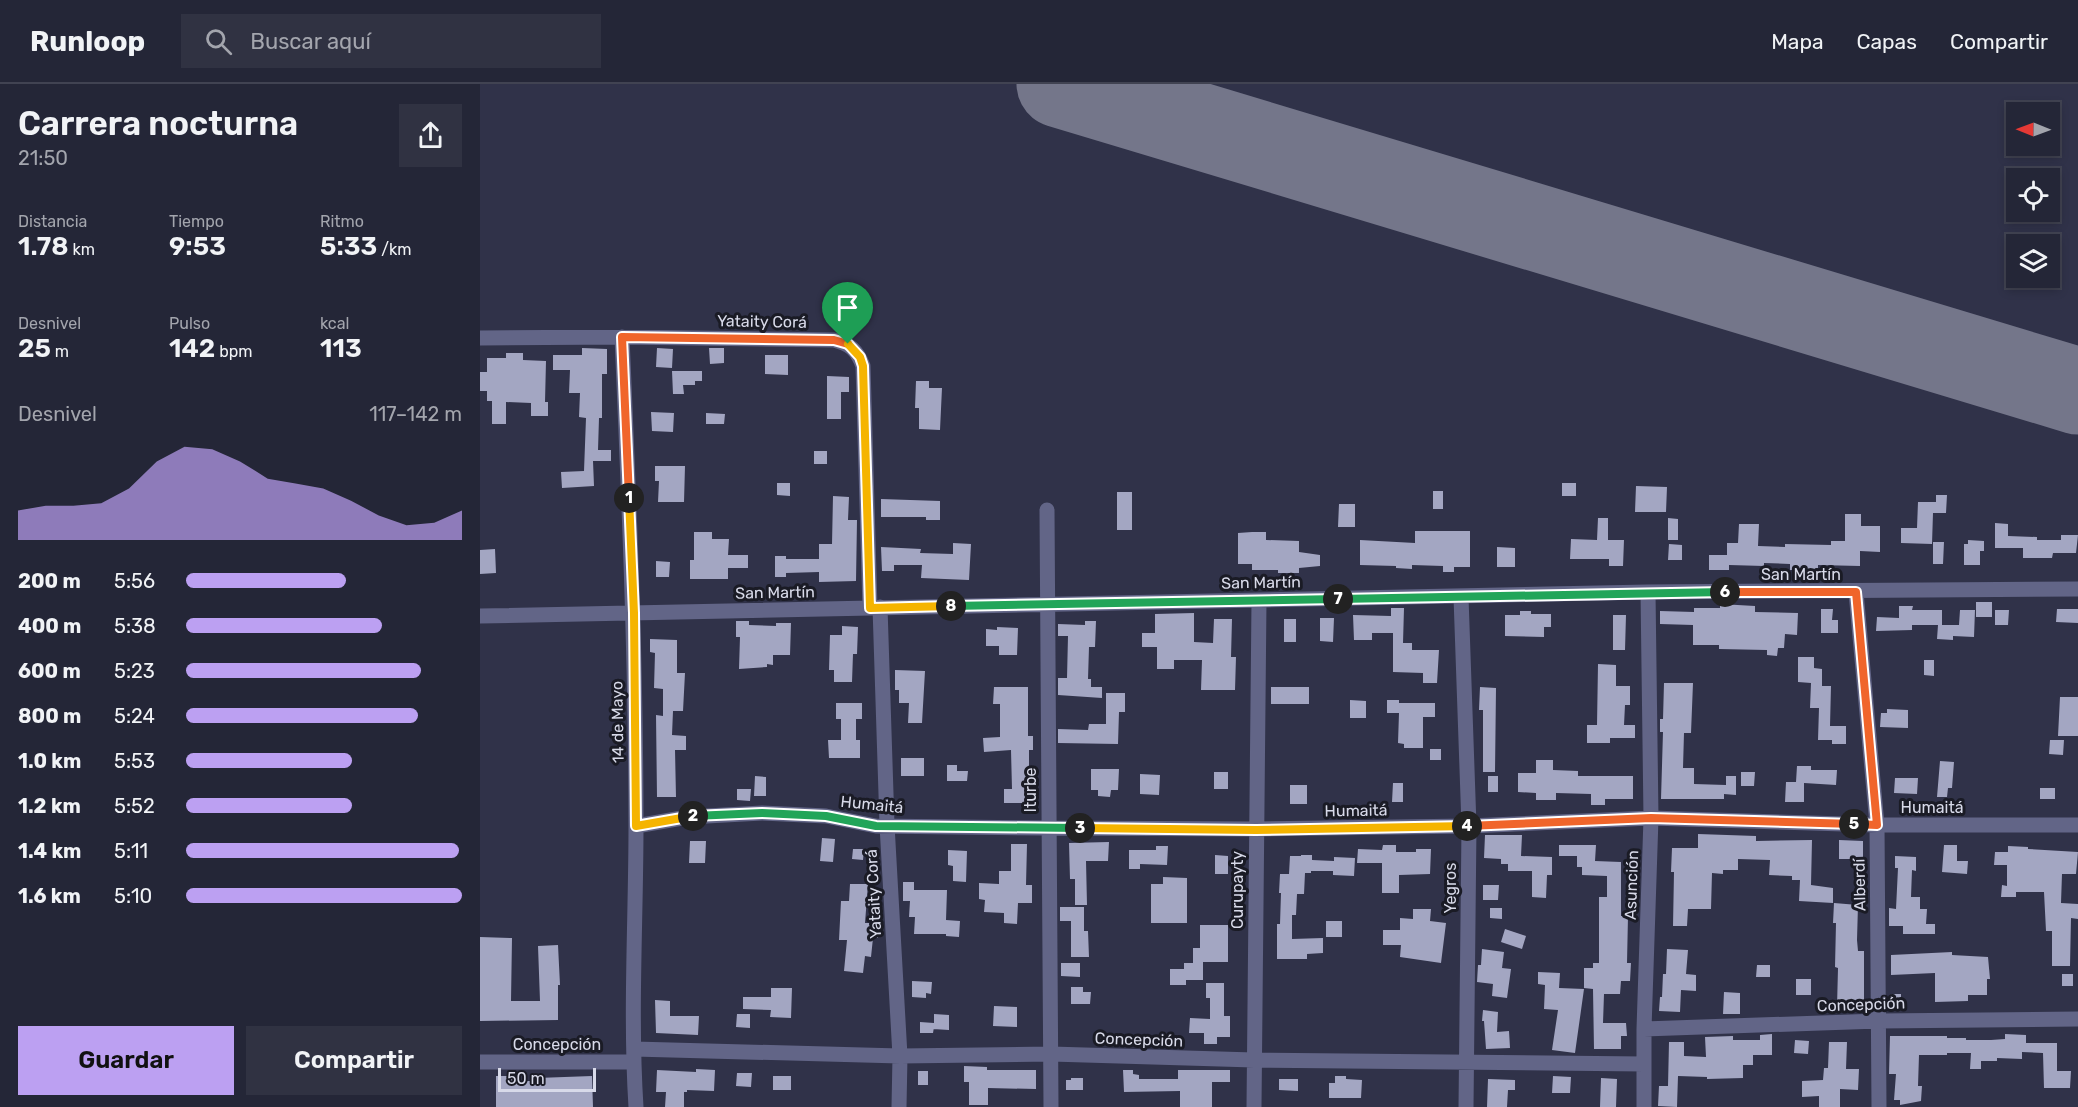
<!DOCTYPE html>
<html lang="es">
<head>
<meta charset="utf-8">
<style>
	body { margin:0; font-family:Rubik,sans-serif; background:#303242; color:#f1f3f6; height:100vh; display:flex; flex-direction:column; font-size:22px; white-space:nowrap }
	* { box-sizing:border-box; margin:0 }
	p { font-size:20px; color:#a3a5ad }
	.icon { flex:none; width:33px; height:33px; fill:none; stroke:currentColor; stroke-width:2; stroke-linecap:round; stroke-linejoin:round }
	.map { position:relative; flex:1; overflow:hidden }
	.side { display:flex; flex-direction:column; background:#242637; width:480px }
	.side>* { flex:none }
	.needle { width:39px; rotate:271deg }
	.tools { position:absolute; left:1526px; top:18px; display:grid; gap:12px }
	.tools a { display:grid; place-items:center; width:54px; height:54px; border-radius:0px; background:#242637; box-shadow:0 3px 9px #0003,0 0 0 2px #414352; font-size:30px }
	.scale { position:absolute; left:18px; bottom:15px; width:98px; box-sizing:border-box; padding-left:6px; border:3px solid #d8dae9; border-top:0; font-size:16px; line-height:21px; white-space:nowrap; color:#d8dae9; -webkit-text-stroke:4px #1a1b25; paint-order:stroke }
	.pin { position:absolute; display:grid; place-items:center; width:51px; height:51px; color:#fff; margin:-62px -26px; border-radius:50% 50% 50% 0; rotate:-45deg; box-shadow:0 0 6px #0007 }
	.pin .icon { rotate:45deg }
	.km { position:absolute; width:30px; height:30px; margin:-15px; border-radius:50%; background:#222; color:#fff; font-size:16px; line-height:30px; text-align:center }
	.round { display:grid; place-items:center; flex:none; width:63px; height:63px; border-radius:0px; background:#303242 }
	.head { display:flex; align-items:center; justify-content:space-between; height:102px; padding:0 18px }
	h1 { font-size:33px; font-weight:600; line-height:45px }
	.metrics { display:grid; grid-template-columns:repeat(3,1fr); gap:9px; height:102px; padding:6px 18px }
	.metrics div { display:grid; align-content:center }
	.metrics b { font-size:26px; font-weight:600 }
	.metrics small { font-size:16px; font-weight:400 }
	.metrics p { font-size:16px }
	.chart { height:168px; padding:12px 18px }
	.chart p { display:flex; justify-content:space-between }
	.chart svg { width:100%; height:108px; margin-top:6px; fill:#bca0f2; opacity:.7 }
	.button { display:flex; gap:12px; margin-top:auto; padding:12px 18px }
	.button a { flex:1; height:69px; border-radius:0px; background:#bca0f2; color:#111; font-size:24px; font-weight:600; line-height:69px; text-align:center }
	.button a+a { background:#303242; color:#f1f3f6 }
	ul { padding:0 18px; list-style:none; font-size:20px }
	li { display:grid; grid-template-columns:96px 72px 1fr; align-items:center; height:45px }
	li i { height:15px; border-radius:8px; background:#bca0f2 }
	header { display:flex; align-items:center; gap:36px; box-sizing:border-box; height:84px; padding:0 30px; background:#242637; border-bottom:2px solid #414352 }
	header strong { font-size:28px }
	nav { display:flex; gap:33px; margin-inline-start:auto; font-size:21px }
	.search { width:420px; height:54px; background:#303242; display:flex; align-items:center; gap:15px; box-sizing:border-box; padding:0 21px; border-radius:0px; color:#a3a5ad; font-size:22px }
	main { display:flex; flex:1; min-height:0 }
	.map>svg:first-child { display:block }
</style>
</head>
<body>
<header>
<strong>Runloop</strong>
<div class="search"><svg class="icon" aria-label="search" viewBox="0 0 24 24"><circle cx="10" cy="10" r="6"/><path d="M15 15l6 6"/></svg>Buscar aquí</div>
<nav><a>Mapa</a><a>Capas</a><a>Compartir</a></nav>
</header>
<main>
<section class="side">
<div class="head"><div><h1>Carrera nocturna</h1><p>21:50</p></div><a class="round"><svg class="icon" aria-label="share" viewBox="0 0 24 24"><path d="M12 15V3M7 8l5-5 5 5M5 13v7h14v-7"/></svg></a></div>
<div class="metrics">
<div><p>Distancia</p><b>1.78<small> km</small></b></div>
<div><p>Tiempo</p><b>9:53</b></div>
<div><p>Ritmo</p><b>5:33<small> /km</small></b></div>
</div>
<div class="metrics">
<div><p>Desnivel</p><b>25<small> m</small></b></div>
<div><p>Pulso</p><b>142<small> bpm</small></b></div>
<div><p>kcal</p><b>113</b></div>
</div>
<div class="chart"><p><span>Desnivel</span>117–142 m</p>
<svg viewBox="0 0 160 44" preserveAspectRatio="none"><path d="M0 44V32L10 30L20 30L30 29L40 23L50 12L60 6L70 7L80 12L90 19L100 21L110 23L120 28L130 34L140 38L150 37L160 32V44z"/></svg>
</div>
<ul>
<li><b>200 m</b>5:56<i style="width:58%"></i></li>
<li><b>400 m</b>5:38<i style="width:71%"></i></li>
<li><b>600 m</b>5:23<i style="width:85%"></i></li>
<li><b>800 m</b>5:24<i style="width:84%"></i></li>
<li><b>1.0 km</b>5:53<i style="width:60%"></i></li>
<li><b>1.2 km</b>5:52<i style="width:60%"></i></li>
<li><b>1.4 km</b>5:11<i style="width:99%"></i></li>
<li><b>1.6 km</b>5:10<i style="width:100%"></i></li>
</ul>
<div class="button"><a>Guardar</a><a>Compartir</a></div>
</section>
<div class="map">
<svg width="1598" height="1023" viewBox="0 0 1598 1023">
	<rect width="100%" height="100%" fill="#303249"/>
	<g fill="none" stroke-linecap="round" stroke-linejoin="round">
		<!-- runway -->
		<path stroke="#74768a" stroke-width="87" d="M580 0 1598 307"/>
	</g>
	<!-- building -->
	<path fill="#a3a6c2" d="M102 264 127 265V290H122V334H119L118 366H131V377H113L114 402 82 404 81 388 104 387 106 334 99 333 100 309H89L90 286H73V271H102Z
		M177 264 193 265 192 284 176 283Z
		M229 264H244V279L230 280Z
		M26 269H43V276L66 277 65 318H68V332H51V319L26 318V340H12V317H7V307H0V288H7V274H26Z
		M285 271H308V291L285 290Z
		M192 287H222V297H215V301H203L204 310H193Z
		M347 292 369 293V308H361V335H347Z
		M436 297H449V304H462L460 346 439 345V324H435Z
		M171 328 194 329 193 348 172 347Z
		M226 329 245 330 244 340H226Z
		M334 367H347V380H334Z
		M175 382H205L204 418H178L179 397H175Z
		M297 399H310V412L297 411Z
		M1082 399H1096V412H1082Z
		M1156 402 1187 403 1186 428H1155Z
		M953 407H963V425H953Z
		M637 408H652V446H637Z
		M1456 411H1467L1466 429H1453L1452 460 1421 459V444H1437L1438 418H1456Z
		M353 412 369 413 368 436H377L376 497 339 498V488L306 489V493H295V472H306V475H339V460H352Z
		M401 415 460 417V436H446V433H401Z
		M859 420H875V443H858Z
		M1365 430H1381V442H1400V468L1380 467V482L1338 481V486H1310V480L1284 479V482L1249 481V486H1229V471H1247V459H1258L1259 440H1279L1278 462 1305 463V460L1351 461V457H1365Z
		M1118 434H1128V456H1144L1143 482H1129V475H1090L1091 455 1117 456Z
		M1188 434 1198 435V456H1188Z
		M1515 439 1528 440V452L1557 453V456H1581V451H1598L1596 469H1573L1572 474H1543V464H1515Z
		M935 447H990V483H974V488H963V482L932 481V485L916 484V482L880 481V456L935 459Z
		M214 448H232V455H249L248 471H268V484H248V495H210V476H214Z
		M772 448H786V456L819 457V468L840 471V482L819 484V489H798V486H772V480H758V449Z
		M1488 456 1504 457V467H1500V481H1484V460H1488Z
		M1453 458H1464L1463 480H1453Z
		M473 459 491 460 489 496 441 494 442 481H414V487H402L401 463 441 465 440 469 473 470Z
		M1189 460 1202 461V476H1188Z
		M1017 463 1035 464V483H1017Z
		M15 465 16 489 0 490V466Z
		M176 477 190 478 189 493H176Z
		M1496 518H1512V533H1496Z
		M1240 520 1275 522V528L1318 529 1317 551 1305 550 1304 564H1298L1297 572 1287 571V566L1239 565V561H1213V541L1180 540V527L1214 528V524H1240Z
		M1419 522H1433L1432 526H1462V541H1479L1480 526H1495L1494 553 1473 552V556L1457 555 1458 541H1432V546L1396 547 1397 533 1419 534Z
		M911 524H924L923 559H932V566H959L957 599H943V589L913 588V549H892V556H874L873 531 911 532Z
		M1341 525H1353L1352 536H1358V549H1341Z
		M1577 525H1598V539L1576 538Z
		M1515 526H1529L1528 541H1515Z
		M1040 527H1051V530H1071V543H1064V553L1025 552V531H1040Z
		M714 529V558L733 559 734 535H752L751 573H756L755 606H721L722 576H694V585H677V563H662V549H675V530Z
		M1133 531H1146L1145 566H1133Z
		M840 534H854L853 558 840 557Z
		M804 535H816V558H804Z
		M256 537H269V541L296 542V539H311L310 571H293V581L287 580V583L259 585 260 553H256Z
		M605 537H616L615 563H609L608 595H611V603H622V614L578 611V594H587L588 552H578V540L605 541Z
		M362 542 378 543 377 570H373L372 598H354V586H349L350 551H362Z
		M517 543 538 544 537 571H519V562H506V545L517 546Z
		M170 555 197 556V589H205L203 627H193L192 651 206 652V666H195L196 713H177L176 631 183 632V605L174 604 175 569 170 568Z
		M1318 573H1334V584L1342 585V602H1351L1350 642H1366V660H1352V656H1338L1339 624H1330L1331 599 1318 598Z
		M1444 576H1454V592L1444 591Z
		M1118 580 1136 581V602H1150V621H1145L1144 641H1155V654H1130V659H1107V641H1117Z
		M415 586 445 587 442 639H428L429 619H419V606H415Z
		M1184 599H1213L1211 649H1204L1203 684H1214V700L1246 701V692H1256V711L1244 710V715H1181L1183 648H1180V635H1183Z
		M514 603H548V652H553V666H549V702H545V719H524V705H532L531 666 504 668 503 654 520 653V620H513Z
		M791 603H829V620H791Z
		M1000 603 1016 604 1015 688H1003V626H999Z
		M626 609H645V628H639L638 660 578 659V645L608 646 609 640H626Z
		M1580 613H1598V652H1578Z
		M870 616 886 617V634H870Z
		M907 616H919V619H955V633H943V664H924V660L918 659 919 629H907Z
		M356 619H382V635H376V656H380V674H349L348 656H361V635H356Z
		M1407 625 1428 626V644L1400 643 1401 629H1407Z
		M1570 656H1584L1583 671 1569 670Z
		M950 665H961V676H950Z
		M421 674H444V692H421Z
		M1056 676H1073V686L1098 687V692H1153V715H1125V721H1111V710L1076 709V716H1056V709L1038 708V689H1056Z
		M1460 677 1474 678 1472 704H1468L1467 713H1457Z
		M467 681H477V687H488L487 697H467Z
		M1317 682H1331V686H1357L1356 701 1324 699V718H1305L1306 698H1316Z
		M611 685H639L638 706H631L630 713 618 712V706H611Z
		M734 688H748V705H734Z
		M1261 688H1275L1274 702H1261Z
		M660 690 680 691 679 711 660 710Z
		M275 692 286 693V712H274Z
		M1008 692H1018V708H1008Z
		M1415 694H1438L1437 710 1414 709Z
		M913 699H923V718H912Z
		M810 701H827V720H810Z
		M1560 704H1575V715H1560Z
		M257 705H271L270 717 257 716Z
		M1218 750 1276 752V757L1332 756 1331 801 1353 804V819L1319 817 1320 796H1312V792L1289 791 1290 776 1258 775V786H1243V790L1232 789 1231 825H1208L1207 842H1193L1194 788H1191L1192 764H1218Z
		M1005 751H1042L1041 772 1072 773V791H1067L1066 814 1052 813V787H1028V780H1021V775L1004 774Z
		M342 754 355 755 353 778 340 777Z
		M1359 756 1383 757V775H1359Z
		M210 757H226L225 779H209Z
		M629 758 628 777H606L607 821H595V795H590L589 759Z
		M531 760H547L546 801H552V819H538L537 840 524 839V829L504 828 505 816 499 815V799L519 800V787H531Z
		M903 761H916V768H936V765H951L950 790 919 791V809H902V779H877L878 765 902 766Z
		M1079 761H1116L1115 777 1141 778V832H1148L1147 879H1151L1150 897H1141L1140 910H1124L1123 939H1146L1147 952H1141V965H1114L1113 905 1104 904V884H1113V879H1119V813H1127V792L1102 791V783H1097V772H1079Z
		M1464 761H1477V777H1488L1487 790 1462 788Z
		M676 762H688L687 781 660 780V785H649V766H676Z
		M1528 762 1548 763V765L1598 768 1596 790H1582L1581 819 1598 820V835L1591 834 1590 882H1572V847H1566L1564 808H1536V813H1521L1522 801 1527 802V781H1514L1515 768H1528Z
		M373 765H384L383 776 372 775Z
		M468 766 487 767 486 798 473 797V782L468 781Z
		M735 771 748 772V790H735Z
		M821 771H832V776L854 777V773L875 774 874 792 853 791V787H831V789H825L824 810H817L816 831H812V855L843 854V869L827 870V875H797V840H800L801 809H799L800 790H809L810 772H821Z
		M1415 772 1436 773V787L1432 786 1431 813H1440V825H1447L1446 840H1455V850H1423V842H1409V824L1416 825 1418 784H1415Z
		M683 793 707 794V839H671V800H683Z
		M423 798H434V806H467L466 836 480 837 479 853 466 852V850H434L435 833H429L430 817H423Z
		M370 800H388L385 839H389V841H398V854H393L391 873 385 872 383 889 364 887 367 856H359L361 817H369Z
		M1003 801H1019L1018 816H1003Z
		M1354 819 1378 821 1377 856 1378 867H1384V923H1357L1358 884 1355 883 1356 839H1353Z
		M580 823H604V847H608L609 873H591V837H580Z
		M1010 824H1022V835L1010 834Z
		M933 825H951L950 837 966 839 961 879 920 873 921 861H903V846H920V834L933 835Z
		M846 837H862V853H846Z
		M720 841H748V878H723V896H706V901H690V885H704V879H713V864H720Z
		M1025 845 1046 852 1042 865 1021 858Z
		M0 853 32 854 31 917H60L58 862 78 861 80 901H78V936L0 937Z
		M1002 865 1024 868 1022 884 1031 885 1027 914 1012 912 1013 900 997 898 998 881H1001Z
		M1187 865 1208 866 1206 890 1216 891V907L1201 906 1200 928 1179 927 1180 913H1182L1183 890H1186Z
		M1472 868V871L1508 873 1510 895H1507V911H1488V917L1455 918V889L1411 891V871Z
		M581 879H600V893L581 892Z
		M1277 881H1290V893H1276Z
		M1058 888 1080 889 1079 904 1104 905 1095 969 1072 966 1078 926 1064 925 1065 901 1058 900Z
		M1582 890H1593V902H1582Z
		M1316 895H1331V911H1316Z
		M432 897 452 898 451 910 446 909V914L432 913Z
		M726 899H744V932H750V953H737V960H724V949H709L710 934 730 935V914H726Z
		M591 903H603V908H611L610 920H591Z
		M291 904H312L311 934 290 933 291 926 263 925V913H291Z
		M1244 908 1260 909V930H1243Z
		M1411 910H1421V920H1410Z
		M175 916 190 917V932H219L218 951 176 949Z
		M514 922 537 923V943L513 942Z
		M1003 926 1018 928 1017 948 1029 947 1030 964 1006 965 1004 937H1002Z
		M257 930H270V944L256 943Z
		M454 930 469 931V946L453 945 454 943 453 949H440V938L454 939Z
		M1292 950V971H1273V981H1263V994L1227 995V993L1198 992 1197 1023 1178 1022 1179 1002H1188L1189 958H1204V972L1226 973 1225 953 1253 952V956H1280V951Z
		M1525 950 1546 951V959H1577V987H1591L1590 1004H1564L1563 969 1542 968V975L1517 974V977H1501V985H1490L1491 969H1467V971H1439L1438 1002H1442L1441 1017 1420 1021V1016H1414L1416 990H1409L1410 952H1467V954H1486V956H1511L1525 955Z
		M1315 956 1329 957 1328 970 1314 969Z
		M1349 958H1367L1366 985H1379L1378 1006 1360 1005V1023H1339V1012L1322 1013V997L1343 996 1344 984H1348Z
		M484 982 507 983V986H556V1005L508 1004V1021H489V998H484Z
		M216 985 235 986 234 1007 207 1006V1008H204V1023H185L186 1008H176L177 986 216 988Z
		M643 986H653V990L659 991V995H698V986H750V998H732V1023H700V1007L644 1008Z
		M438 987H448V1001H438Z
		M257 989H272L271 1003 256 1002Z
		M16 992H34V997H57V994L112 992 113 1023H16Z
		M293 992H311V1006H293Z
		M855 992H866V995L882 996 881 1014H849V999H855Z
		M1073 992 1091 993 1090 1009H1072Z
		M591 994H603V1006H586V996H591Z
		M1121 994 1137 995 1136 1023H1120Z
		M799 995H818V1007L799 1006Z
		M1008 995 1035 996V1006H1028L1027 1023H1007Z"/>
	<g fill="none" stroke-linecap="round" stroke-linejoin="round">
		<!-- street -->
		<path stroke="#626587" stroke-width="15" d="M142 253C149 416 156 579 156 742 156 836 150 930 156 1023
			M0 254 142 253 354 256C370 260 377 266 383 282L390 524
			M567 426 571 1023
			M1376 508 1397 741 1399 1023
			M981 513 989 742 986 1023
			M400 523 407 741 420 972 419 1023
			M0 532 1168 508 1598 505
			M156 742 208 733 282 729 346 732 396 742 568 744 776 745 989 742 1171 734 1397 741H1598
			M1164 945 1399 937 1598 935
			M154 965 420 972 571 970 774 976 1164 980
			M0 978H153
			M774 1023 779 517
			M1164 1023V945L1171 734 1168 508"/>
	</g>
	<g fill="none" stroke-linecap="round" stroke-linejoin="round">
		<defs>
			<path id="split-1" d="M149 414 142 253 354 256 368 260"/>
			<path id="split-2" d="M149 414 154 529 156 742 213 732"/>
			<path id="split-3" d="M213 732 282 729 346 732 396 742 600 744"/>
			<path id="split-4" d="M600 744 776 746 987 742"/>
			<path id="split-5" d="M987 742 1171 734 1374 740"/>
			<path id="split-6" d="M1245 508H1376L1397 741 1374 740"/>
			<path id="split-7" d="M858 515 1245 508"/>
			<path id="split-8" d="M471 522 858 515"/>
			<path id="split-9" d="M368 260 380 273 383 282 390 524 471 522"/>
		</defs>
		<!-- split-1 casing -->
		<use href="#split-1" stroke="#fff" stroke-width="12"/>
		<!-- split-2 casing -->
		<use href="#split-2" stroke="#fff" stroke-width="12"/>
		<!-- split-3 casing -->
		<use href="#split-3" stroke="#fff" stroke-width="12"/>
		<!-- split-4 casing -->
		<use href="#split-4" stroke="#fff" stroke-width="12"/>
		<!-- split-5 casing -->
		<use href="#split-5" stroke="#fff" stroke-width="12"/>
		<!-- split-6 casing -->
		<use href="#split-6" stroke="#fff" stroke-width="12"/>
		<!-- split-7 casing -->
		<use href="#split-7" stroke="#fff" stroke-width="12"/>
		<!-- split-8 casing -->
		<use href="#split-8" stroke="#fff" stroke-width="12"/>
		<!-- split-9 casing -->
		<use href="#split-9" stroke="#fff" stroke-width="12"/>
		<!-- split-1 -->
		<use href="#split-1" stroke="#f0652b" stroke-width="8"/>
		<!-- split-2 -->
		<use href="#split-2" stroke="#f5b400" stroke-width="8"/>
		<!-- split-3 -->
		<use href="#split-3" stroke="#22a559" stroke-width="8"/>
		<!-- split-4 -->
		<use href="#split-4" stroke="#f5b400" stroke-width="8"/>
		<!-- split-5 -->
		<use href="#split-5" stroke="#f0652b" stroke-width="8"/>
		<!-- split-6 -->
		<use href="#split-6" stroke="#f0652b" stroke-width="8"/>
		<!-- split-7 -->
		<use href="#split-7" stroke="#22a559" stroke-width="8"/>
		<!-- split-8 -->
		<use href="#split-8" stroke="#22a559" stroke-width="8"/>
		<!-- split-9 -->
		<use href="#split-9" stroke="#f5b400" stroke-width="8"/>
	</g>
	<g text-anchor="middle" stroke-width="6" stroke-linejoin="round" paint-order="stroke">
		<!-- street labels -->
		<g font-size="16" fill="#d8dae9" stroke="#1a1b25">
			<text transform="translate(282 237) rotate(1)" y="6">Yataity Corá</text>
			<text x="1321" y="496">San Martín</text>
			<text transform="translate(781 498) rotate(-1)" y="6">San Martín</text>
			<text transform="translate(295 508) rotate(-1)" y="6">San Martín</text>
			<text transform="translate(137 638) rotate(-91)" y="6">14 de Mayo</text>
			<text transform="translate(550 706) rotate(-90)" y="6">Iturbe</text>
			<text transform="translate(392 720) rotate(6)" y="6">Humaitá</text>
			<text x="1452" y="729">Humaitá</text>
			<text transform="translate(876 726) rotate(-1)" y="6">Humaitá</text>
			<text transform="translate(1151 801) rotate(-88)" y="6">Asunción</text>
			<text transform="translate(1379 801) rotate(-91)" y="6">Alberdí</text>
			<text transform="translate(970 804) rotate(-90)" y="6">Yegros</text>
			<text transform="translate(757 806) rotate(-90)" y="6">Curupayty</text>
			<text transform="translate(393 810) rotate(-93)" y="6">Yataity Corá</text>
			<text transform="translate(1381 920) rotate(-2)" y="6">Concepción</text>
			<text transform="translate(659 955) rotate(2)" y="6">Concepción</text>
			<text x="77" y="966">Concepción</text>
		</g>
	</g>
</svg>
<div class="tools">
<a><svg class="needle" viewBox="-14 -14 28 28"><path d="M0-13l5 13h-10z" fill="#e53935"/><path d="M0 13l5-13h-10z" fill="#a3a5ad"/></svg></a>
<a><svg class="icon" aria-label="locate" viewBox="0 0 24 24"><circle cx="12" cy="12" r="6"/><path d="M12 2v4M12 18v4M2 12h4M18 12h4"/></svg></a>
<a><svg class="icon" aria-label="layers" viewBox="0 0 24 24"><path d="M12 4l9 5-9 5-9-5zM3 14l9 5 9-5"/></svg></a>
</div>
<div class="scale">50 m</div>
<div class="pin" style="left:368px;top:260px;background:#1e9e55"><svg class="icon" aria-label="arrive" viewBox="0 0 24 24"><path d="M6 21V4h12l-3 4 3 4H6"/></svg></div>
<b class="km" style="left:149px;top:414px">1</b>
<b class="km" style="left:213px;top:732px">2</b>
<b class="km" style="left:600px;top:744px">3</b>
<b class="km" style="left:987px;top:742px">4</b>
<b class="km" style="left:1374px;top:740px">5</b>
<b class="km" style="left:1245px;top:508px">6</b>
<b class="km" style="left:858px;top:515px">7</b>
<b class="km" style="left:471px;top:522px">8</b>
</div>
</main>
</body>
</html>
